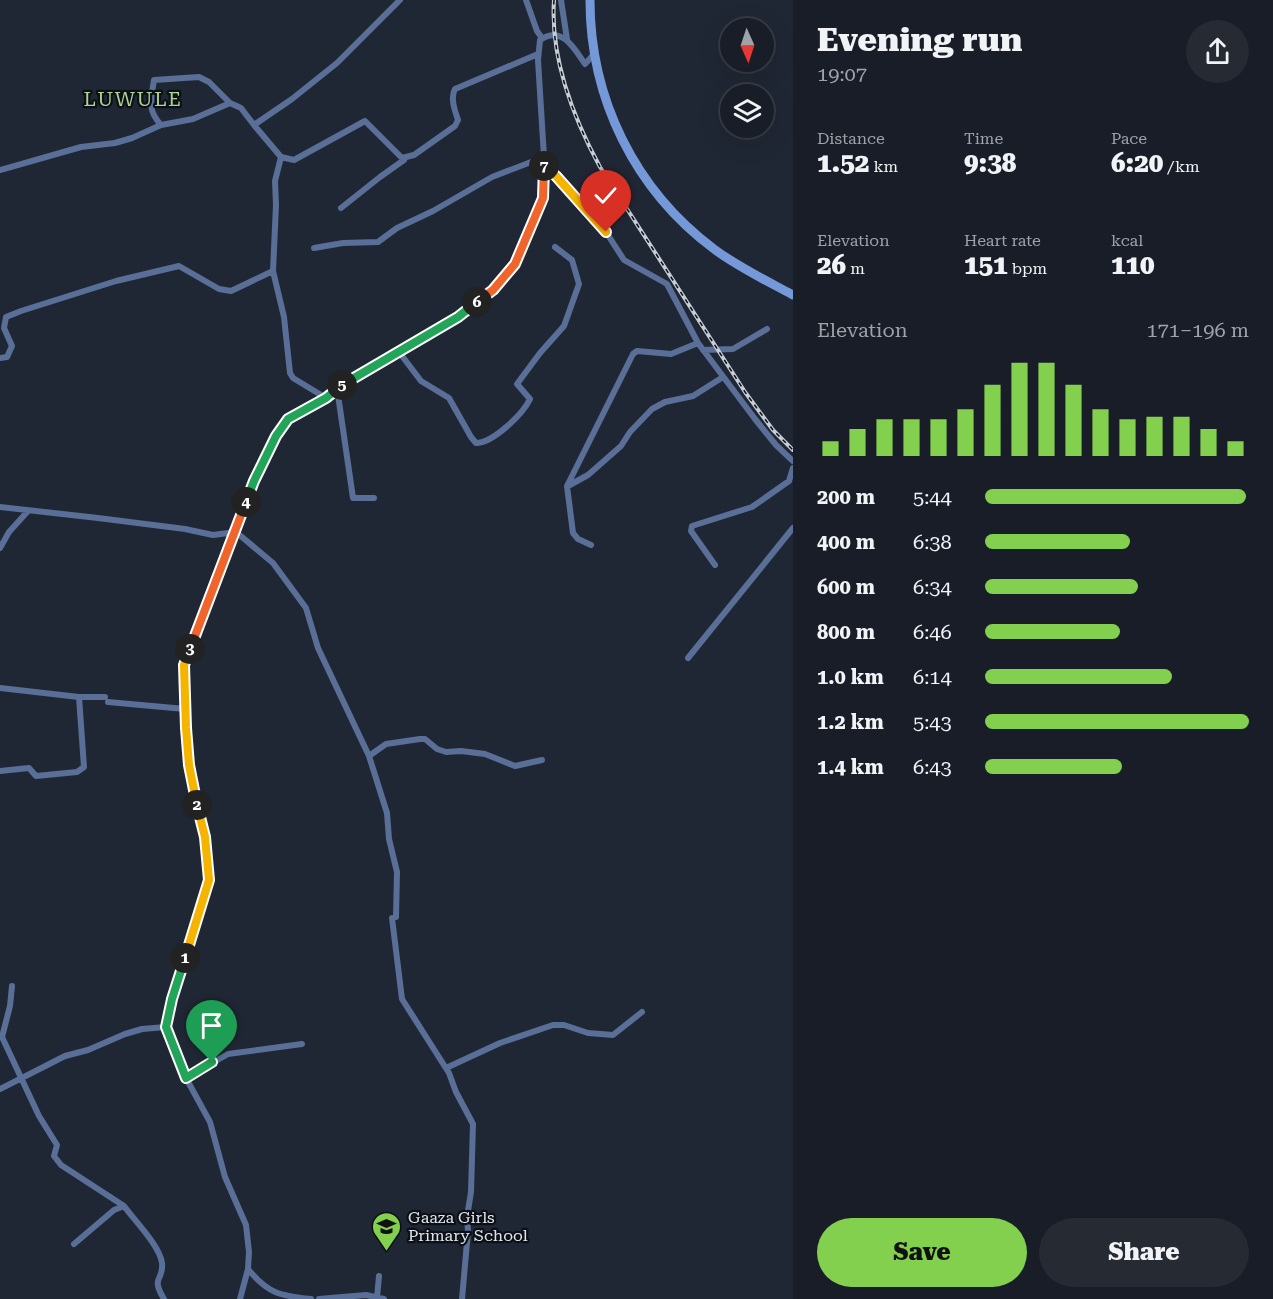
<!DOCTYPE html>
<html lang="en">
<head>
<meta charset="utf-8">
<style>
	body { margin:0; font-family:"Roboto Serif",serif; background:#252a33; color:#f1f3f6; height:100vh; display:flex; flex-direction:column; font-size:22px; white-space:nowrap }
	* { box-sizing:border-box; margin:0 }
	p { font-size:20px; color:#9fa2a7 }
	.icon { flex:none; width:33px; height:33px; fill:none; stroke:currentColor; stroke-width:2; stroke-linecap:round; stroke-linejoin:round }
	.map { position:relative; flex:1; overflow:hidden }
	.drawer { display:flex; flex-direction:column; background:#181d27; width:480px }
	.drawer>* { flex:none }
	.needle { width:39px; rotate:177deg }
	.buttons { position:absolute; left:720px; top:18px; display:grid; gap:12px }
	.buttons a { display:grid; place-items:center; width:54px; height:54px; border-radius:50%; background:#181d27; box-shadow:0 6px 24px #0002,0 0 0 2px #363b44; font-size:30px }
	.pin { position:absolute; display:grid; place-items:center; width:51px; height:51px; color:#fff; margin:-62px -26px; border-radius:50% 50% 50% 0; rotate:-45deg; box-shadow:0 0 6px #0007 }
	.pin .icon { rotate:45deg }
	.km { position:absolute; width:30px; height:30px; margin:-15px; border-radius:50%; background:#222; color:#fff; font-size:16px; line-height:30px; text-align:center }
	.round { display:grid; place-items:center; flex:none; width:63px; height:63px; border-radius:32px; background:#252a33 }
	.overview { display:flex; align-items:center; justify-content:space-between; height:102px; padding:0 24px }
	h1 { font-size:33px; font-weight:800; line-height:45px }
	.metrics { display:grid; grid-template-columns:repeat(3,1fr); gap:9px; height:102px; padding:6px 24px }
	.metrics div { display:grid; align-content:center }
	.metrics b { font-size:26px; font-weight:800 }
	.metrics small { font-size:16px; font-weight:400 }
	.metrics p { font-size:16px }
	.chart { height:168px; padding:12px 24px }
	.chart p { display:flex; justify-content:space-between }
	.chart svg { width:100%; height:108px; margin-top:6px; stroke:#83d04e; stroke-width:6 }
	.cta { display:flex; gap:12px; margin-top:auto; padding:12px 24px }
	.cta a { flex:1; height:69px; border-radius:36px; background:#83d04e; color:#111; font-size:24px; font-weight:800; line-height:69px; text-align:center }
	.cta a+a { background:#252a33; color:#f1f3f6 }
	ul { padding:0 24px; list-style:none; font-size:20px }
	li { display:grid; grid-template-columns:96px 72px 1fr; align-items:center; height:45px }
	li i { height:15px; border-radius:8px; background:#83d04e }
	main { display:flex; flex:1; min-height:0 }
	.map>svg:first-child { display:block }
</style>
</head>
<body>
<main>
<div class="map">
<svg width="793" height="1299" viewBox="0 0 793 1299">
	<rect width="100%" height="100%" fill="#202734"/>
	<g fill="none" stroke-linecap="round" stroke-linejoin="round">
		<!-- street -->
		<path stroke="#596f98" stroke-width="6" d="M526 0 537 31 542 38
			M561 0 567 39
			M161 125C147 110 151 100 154 80L199 77 209 82 230 103
			M254 125 281 157 294 160 365 121 403 159
			M281 157 275 181 276 205 273 271 284 317 290 373 293 378 326 398
			M544 166 606 232 624 260 667 284 698 343 755 419 776 445 793 461
			M0 170 81 147 115 143 132 138 161 125 193 119 230 103 241 108 254 125 292 99 337 63 400 0
			M341 208 380 177 404 160 402 158 414 155 455 126 458 120C455 111 450 98 455 89L538 54
			M314 248 343 243 378 242 397 228 433 211 492 177 544 157
			M703 350 733 349 767 329
			M399 352 421 381 449 398 471 437 476 443C493 443 523 414 530 399L517 384 540 353 564 326 579 284 572 260 555 247
			M0 358 7 357 12 346 4 328 6 317 21 311 116 281 179 266 219 289 231 291 273 271
			M337 388 353 498H374
			M568 486 588 475 621 446 630 432 652 409 665 402 693 396 723 377
			M0 507 98 518 185 529 213 535 236 532 273 563 306 608 318 648 369 756 387 813 389 839 397 872 396 917
			M591 545 578 539 573 533 567 486 633 354 637 351 671 354 698 343
			M0 548 9 532 28 511
			M715 565 691 531 692 526 752 507 789 481 793 468
			M688 658 793 528
			M0 688 79 697H105
			M108 702 185 709
			M369 756 386 744 420 739H425L437 749 446 752 461 751 485 754 515 766 542 760
			M0 771 29 768 36 776 77 772 84 767 79 697
			M392 918 402 999 449 1073 456 1092 473 1124 471 1192 467 1217 468 1231 462 1299
			M12 986 10 1006 2 1037 39 1116 57 1145 54 1156 61 1165 124 1206
			M446 1068 500 1043 553 1025H564L588 1033 613 1035 642 1012
			M186 1078 228 1054 302 1044
			M0 1089 65 1056 88 1050 125 1034 142 1029 166 1027
			M74 1244 114 1210 124 1206C134 1220 160 1246 162 1263 164 1281 150 1276 164 1299
			M248 1269C268 1294 281 1296 311 1299
			M377 1298 379 1276
			M240 1299 248 1269 249 1252 246 1225 225 1177 210 1122 186 1078 166 1027 172 999 209 881 205 837 189 764 186 727 184 665 254 481 276 436 288 419 326 398 337 388 457 317 493 289 515 264 543 199 544 157 538 60 540 40C562 25 574 48 585 64L595 53
			M319 1299 366 1295 384 1299"/>
		<!-- secondary -->
		<path stroke="#7598d9" stroke-width="9" d="M590 0C590 99 635 190 714 249 738 267 767 281 793 295"/>
		<defs>
			<path id="rail" d="M554 0C550 58 573 117 600 167L745 392 773 430 793 450"/>
		</defs>
		<!-- rail casing -->
		<use href="#rail" stroke="#c7cdd6" stroke-width="4"/>
		<!-- rail -->
		<use href="#rail" stroke="#0c1016" stroke-width="1.5" stroke-dasharray="4.5" stroke-linecap="butt"/>
	</g>
	<g fill="none" stroke-linecap="round" stroke-linejoin="round">
		<defs>
			<path id="split-1" d="M185 958 172 999 166 1027 186 1078 212 1062"/>
			<path id="split-2" d="M185 958 209 880 205 837 197 805"/>
			<path id="split-3" d="M190 649 184 665 186 728 189 765 197 805"/>
			<path id="split-4" d="M190 649 246 502"/>
			<path id="split-5" d="M246 502 254 481 276 436 288 419 326 398 342 385"/>
			<path id="split-6" d="M342 385 458 317 477 302"/>
			<path id="split-7" d="M477 302 493 290 515 264 543 198 544 166"/>
			<path id="split-8" d="M544 166 556 176 606 232"/>
		</defs>
		<!-- split-1 casing -->
		<use href="#split-1" stroke="#fff" stroke-width="12"/>
		<!-- split-2 casing -->
		<use href="#split-2" stroke="#fff" stroke-width="12"/>
		<!-- split-3 casing -->
		<use href="#split-3" stroke="#fff" stroke-width="12"/>
		<!-- split-4 casing -->
		<use href="#split-4" stroke="#fff" stroke-width="12"/>
		<!-- split-5 casing -->
		<use href="#split-5" stroke="#fff" stroke-width="12"/>
		<!-- split-6 casing -->
		<use href="#split-6" stroke="#fff" stroke-width="12"/>
		<!-- split-7 casing -->
		<use href="#split-7" stroke="#fff" stroke-width="12"/>
		<!-- split-8 casing -->
		<use href="#split-8" stroke="#fff" stroke-width="12"/>
		<!-- split-1 -->
		<use href="#split-1" stroke="#22a559" stroke-width="8"/>
		<!-- split-2 -->
		<use href="#split-2" stroke="#f5b400" stroke-width="8"/>
		<!-- split-3 -->
		<use href="#split-3" stroke="#f5b400" stroke-width="8"/>
		<!-- split-4 -->
		<use href="#split-4" stroke="#f0652b" stroke-width="8"/>
		<!-- split-5 -->
		<use href="#split-5" stroke="#22a559" stroke-width="8"/>
		<!-- split-6 -->
		<use href="#split-6" stroke="#22a559" stroke-width="8"/>
		<!-- split-7 -->
		<use href="#split-7" stroke="#f0652b" stroke-width="8"/>
		<!-- split-8 -->
		<use href="#split-8" stroke="#f5b400" stroke-width="8"/>
	</g>
	<!-- icons -->
	<defs>
		<symbol id="school-pin" viewBox="-11 -11 22 30"><path d="M0 17L-7.5 6A9.5 9.5 0 1 1 7.5 6Z" fill="#83d04e" stroke="#0c1016"/><path d="M0-5L7-2L0 1L-7-2ZM-4 1L0 2.5L4 1V4Q0 6-4 4Z" fill="#111"/></symbol>
	</defs>
	<g fill-rule="evenodd">
		<use href="#school-pin" x="370" y="1210" width="33" height="45"/>
	</g>
	<g text-anchor="middle" stroke-width="4.5" stroke-linejoin="round" paint-order="stroke">
		<!-- poi labels -->
		<g font-size="16" fill="#dfe5ee" stroke="#0c1016" text-anchor="start">
			<text x="408" y="1223">Gaaza Girls<tspan x="408" dy="18">Primary School</tspan></text>
		</g>
		<!-- quarter labels -->
		<g font-size="20" letter-spacing="1.5" fill="#abd593" stroke="#0c1016">
			<text x="133" y="106">LUWULE</text>
		</g>
	</g>
</svg>
<div class="buttons">
<a><svg class="needle" viewBox="-14 -14 28 28"><path d="M0-13l5 13h-10z" fill="#e53935"/><path d="M0 13l5-13h-10z" fill="#9fa2a7"/></svg></a>
<a><svg class="icon" aria-label="layers" viewBox="0 0 24 24"><path d="M12 4l9 5-9 5-9-5zM3 14l9 5 9-5"/></svg></a>
</div>
<div class="pin" style="left:212px;top:1062px;background:#1e9e55"><svg class="icon" aria-label="arrive" viewBox="0 0 24 24"><path d="M6 21V4h12l-3 4 3 4H6"/></svg></div>
<div class="pin" style="left:606px;top:232px;background:#d93025"><svg class="icon" aria-label="check" viewBox="0 0 24 24"><path d="M5 12l5 5 9-10"/></svg></div>
<b class="km" style="left:185px;top:958px">1</b>
<b class="km" style="left:197px;top:805px">2</b>
<b class="km" style="left:190px;top:649px">3</b>
<b class="km" style="left:246px;top:502px">4</b>
<b class="km" style="left:342px;top:385px">5</b>
<b class="km" style="left:477px;top:302px">6</b>
<b class="km" style="left:544px;top:166px">7</b>
</div>
<section class="drawer">
<div class="overview"><div><h1>Evening run</h1><p>19:07</p></div><a class="round"><svg class="icon" aria-label="share" viewBox="0 0 24 24"><path d="M12 15V3M7 8l5-5 5 5M5 13v7h14v-7"/></svg></a></div>
<div class="metrics">
<div><p>Distance</p><b>1.52<small> km</small></b></div>
<div><p>Time</p><b>9:38</b></div>
<div><p>Pace</p><b>6:20<small> /km</small></b></div>
</div>
<div class="metrics">
<div><p>Elevation</p><b>26<small> m</small></b></div>
<div><p>Heart rate</p><b>151<small> bpm</small></b></div>
<div><p>kcal</p><b>110</b></div>
</div>
<div class="chart"><p><span>Elevation</span>171–196 m</p>
<svg viewBox="0 0 160 44" preserveAspectRatio="none"><path d="M5 44V38M15 44V33M25 44V29M35 44V29M45 44V29M55 44V25M65 44V15M75 44V6M85 44V6M95 44V15M105 44V25M115 44V29M125 44V28M135 44V28M145 44V33M155 44V38"/></svg>
</div>
<ul>
<li><b>200 m</b>5:44<i style="width:99%"></i></li>
<li><b>400 m</b>6:38<i style="width:55%"></i></li>
<li><b>600 m</b>6:34<i style="width:58%"></i></li>
<li><b>800 m</b>6:46<i style="width:51%"></i></li>
<li><b>1.0 km</b>6:14<i style="width:71%"></i></li>
<li><b>1.2 km</b>5:43<i style="width:100%"></i></li>
<li><b>1.4 km</b>6:43<i style="width:52%"></i></li>
</ul>
<div class="cta"><a>Save</a><a>Share</a></div>
</section>
</main>
</body>
</html>
